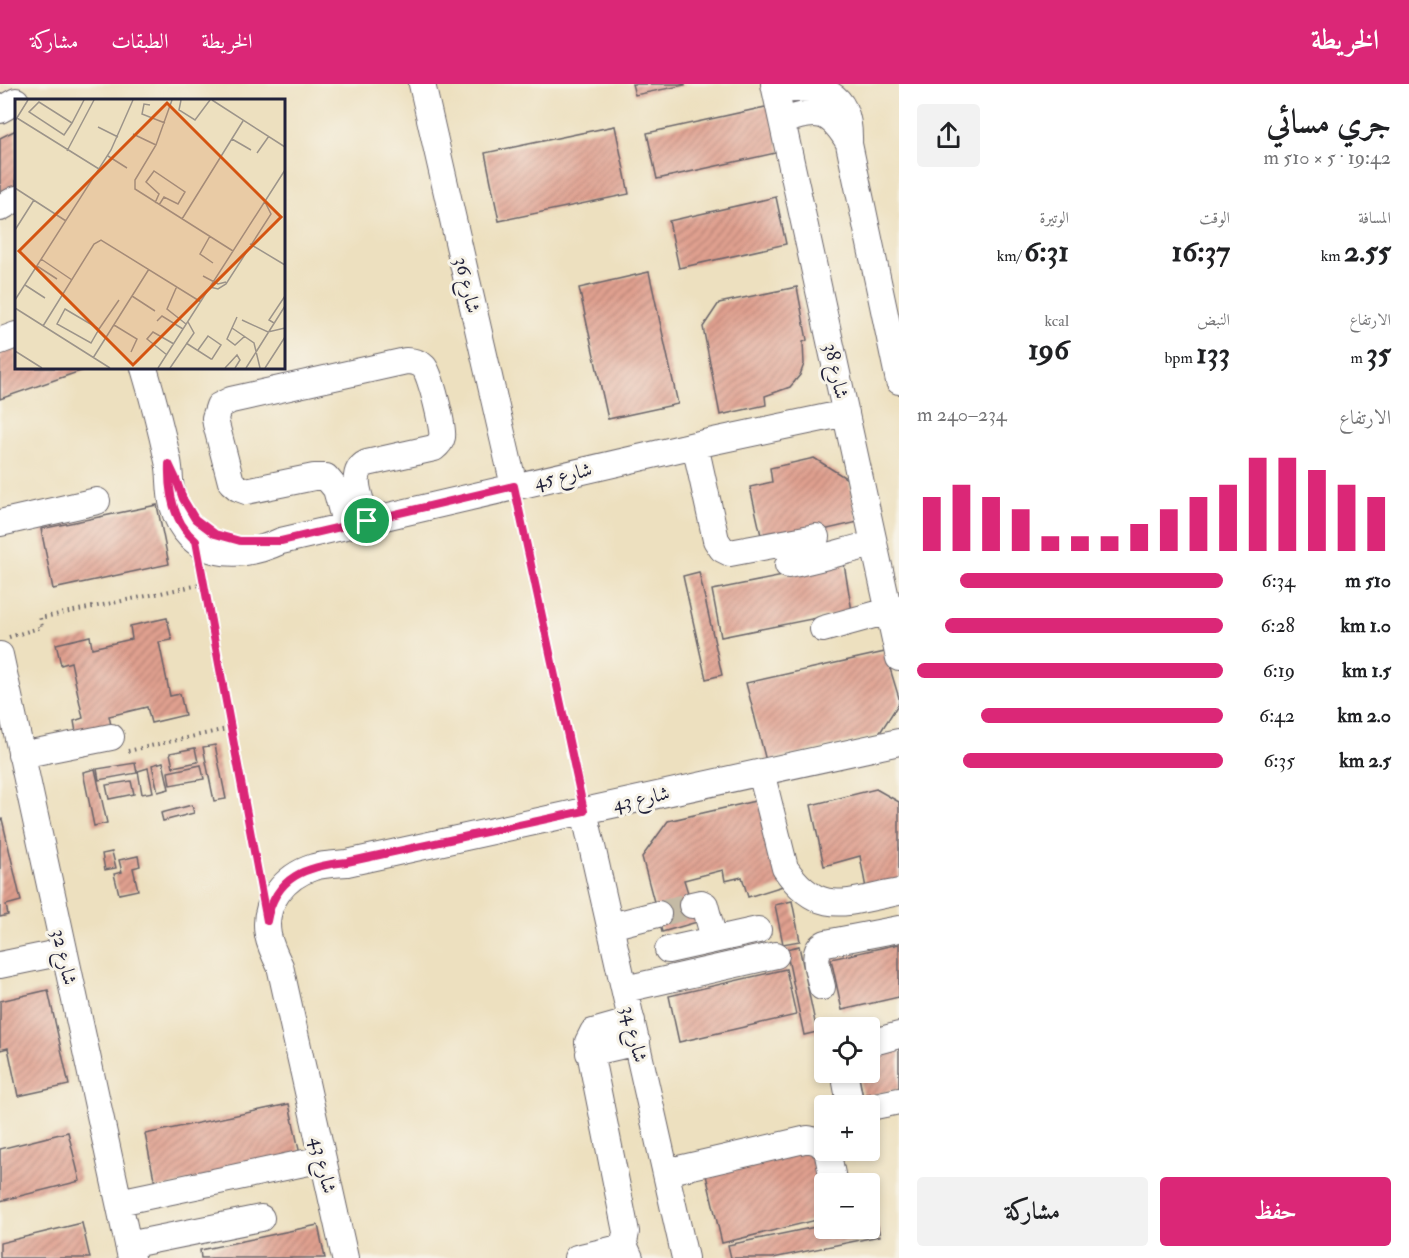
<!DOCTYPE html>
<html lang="ar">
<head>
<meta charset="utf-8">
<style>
	body { margin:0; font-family:"IM FELL Double Pica",Amiri,serif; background:#f2f2f2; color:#202124; direction:rtl; height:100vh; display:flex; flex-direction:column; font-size:22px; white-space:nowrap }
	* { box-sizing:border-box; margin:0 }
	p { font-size:20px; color:#757577 }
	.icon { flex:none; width:33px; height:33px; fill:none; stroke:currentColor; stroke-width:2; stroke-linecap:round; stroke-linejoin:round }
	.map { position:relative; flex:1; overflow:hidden; direction:ltr }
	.panel { display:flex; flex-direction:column; background:#fff; width:510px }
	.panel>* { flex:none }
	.controls { position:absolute; left:814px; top:933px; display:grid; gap:12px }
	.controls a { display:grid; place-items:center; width:66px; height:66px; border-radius:6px; background:#fff; box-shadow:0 3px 9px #0003; font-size:30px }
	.pin { position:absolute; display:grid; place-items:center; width:51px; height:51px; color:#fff; margin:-26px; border:3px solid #fff; border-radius:50%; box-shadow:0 2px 6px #0007 }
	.round { display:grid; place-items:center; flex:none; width:63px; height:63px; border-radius:6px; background:#f2f2f2 }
	.summary { display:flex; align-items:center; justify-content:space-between; height:102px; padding:0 18px }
	h1 { font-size:33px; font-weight:700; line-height:45px }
	.figures { display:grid; grid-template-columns:repeat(3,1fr); gap:9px; height:102px; padding:6px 18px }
	.figures div { display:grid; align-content:center }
	.figures b { font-size:30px; font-weight:700 }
	.figures small { font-size:16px; font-weight:400 }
	.figures p { font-size:16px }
	.chart { height:168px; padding:12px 18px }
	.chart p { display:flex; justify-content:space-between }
	.chart svg { width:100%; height:108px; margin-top:6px; stroke:#db2777; stroke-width:6 }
	.primary-button { display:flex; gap:12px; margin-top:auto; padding:12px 18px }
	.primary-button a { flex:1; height:69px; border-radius:6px; background:#db2777; color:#fff; font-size:24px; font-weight:700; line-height:69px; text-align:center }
	.primary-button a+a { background:#f2f2f2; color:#202124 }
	ul { padding:0 18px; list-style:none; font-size:20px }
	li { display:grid; grid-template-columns:96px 72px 1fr; align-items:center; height:45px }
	li i { height:15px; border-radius:8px; background:#db2777 }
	header { display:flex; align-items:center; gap:36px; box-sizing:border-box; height:84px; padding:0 30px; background:#db2777; color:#fff }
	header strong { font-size:28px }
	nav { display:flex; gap:33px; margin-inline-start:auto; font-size:21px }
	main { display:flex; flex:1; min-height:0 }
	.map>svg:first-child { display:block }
</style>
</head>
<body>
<header>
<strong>الخريطة</strong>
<nav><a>الخريطة</a><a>الطبقات</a><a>مشاركة</a></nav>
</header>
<main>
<section class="panel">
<div class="summary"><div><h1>جري مسائي</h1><p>19:42 · 5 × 510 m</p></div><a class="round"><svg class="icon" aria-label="share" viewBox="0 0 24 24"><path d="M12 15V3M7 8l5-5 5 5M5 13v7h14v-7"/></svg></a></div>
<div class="figures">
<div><p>المسافة</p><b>2.55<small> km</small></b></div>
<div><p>الوقت</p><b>16:37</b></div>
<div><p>الوتيرة</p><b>6:31<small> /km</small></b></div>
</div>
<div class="figures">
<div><p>الارتفاع</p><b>35<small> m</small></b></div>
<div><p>النبض</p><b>133<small> bpm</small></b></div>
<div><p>kcal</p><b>196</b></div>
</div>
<div class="chart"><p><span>الارتفاع</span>234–240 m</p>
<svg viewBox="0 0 160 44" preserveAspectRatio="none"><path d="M5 44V22M15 44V17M25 44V22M35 44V27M45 44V38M55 44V38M65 44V38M75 44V33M85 44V27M95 44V22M105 44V17M115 44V6M125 44V6M135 44V11M145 44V17M155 44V22"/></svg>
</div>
<ul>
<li><b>510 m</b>6:34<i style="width:86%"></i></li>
<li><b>1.0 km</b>6:28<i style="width:91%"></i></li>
<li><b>1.5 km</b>6:19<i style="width:100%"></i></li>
<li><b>2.0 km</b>6:42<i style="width:79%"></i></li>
<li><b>2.5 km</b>6:35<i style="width:85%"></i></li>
</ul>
<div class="primary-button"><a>حفظ</a><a>مشاركة</a></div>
</section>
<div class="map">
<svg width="899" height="1174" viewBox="0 0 899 1174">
	<defs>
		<pattern id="building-hatch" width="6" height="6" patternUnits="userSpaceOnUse" patternTransform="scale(1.5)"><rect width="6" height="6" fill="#e0a08f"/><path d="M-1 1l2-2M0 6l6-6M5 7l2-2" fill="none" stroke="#b58276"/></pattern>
	</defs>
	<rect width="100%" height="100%" fill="#f7f3e8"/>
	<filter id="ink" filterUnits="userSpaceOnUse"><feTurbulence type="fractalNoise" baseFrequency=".0167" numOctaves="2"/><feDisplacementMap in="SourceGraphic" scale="12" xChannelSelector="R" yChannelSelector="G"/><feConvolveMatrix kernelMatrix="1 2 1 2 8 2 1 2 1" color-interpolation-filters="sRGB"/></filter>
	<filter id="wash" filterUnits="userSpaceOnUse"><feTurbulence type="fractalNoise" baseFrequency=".008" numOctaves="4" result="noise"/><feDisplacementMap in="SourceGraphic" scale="24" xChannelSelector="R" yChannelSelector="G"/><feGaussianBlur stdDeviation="1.35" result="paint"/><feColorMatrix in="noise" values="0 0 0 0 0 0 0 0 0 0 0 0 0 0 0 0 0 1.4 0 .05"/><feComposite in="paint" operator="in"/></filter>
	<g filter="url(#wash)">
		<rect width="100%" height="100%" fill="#ede0bf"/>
		<g id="blocks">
			<!-- building -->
			<path fill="url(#building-hatch)" d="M632 0H685V1L635 11Z
				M770 22 780 68 657 95 647 49Z
				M615 42 629 110 499 137 485 69Z
				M16 46V106L0 115V54Z
				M776 113 786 160 679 184 669 137Z
				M649 188 678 320 608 335 579 204Z
				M797 203 807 256 803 258 804 280 800 291 790 303 765 312 766 321 720 331 703 243 719 219Z
				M16 259V284H89L0 315V264Z
				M814 374 849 396 858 438 763 460 750 403 772 398 770 384Z
				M157 421 169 480 53 505 41 445Z
				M844 480 852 527 721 553 712 506Z
				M699 488 722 591 706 595 683 492Z
				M167 534 172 556 159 558 170 612 180 610 185 631 151 639 147 623 109 632 112 646 77 654 74 637 83 634 71 578 61 581 56 560 90 552 92 564 132 555 130 542Z
				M885 568 899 614V619L879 650 766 677 746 599Z
				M215 661 226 715 214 717 203 663Z
				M195 664 198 678 173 683 170 669Z
				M163 678 169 705 158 708 152 681Z
				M135 679 137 689 99 696 97 685Z
				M201 681 204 695 170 701 168 688Z
				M148 684 153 708 142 710 138 687Z
				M95 685 107 739 94 742 83 688Z
				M131 697 134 710 109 715 106 701Z
				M876 705 899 718V803L867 810 860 772 824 782 811 721Z
				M764 715 783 802 748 813 742 793 725 797 723 786 684 796 697 838 662 848 642 773 668 737Z
				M192 721 194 729 163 737 161 729Z
				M2 735 21 817 6 821 8 831 0 833V736Z
				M112 768 116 784 105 786 102 770Z
				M138 772 140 782 133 784 138 806 119 810 114 790 122 788 119 776Z
				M792 817 800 857 783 860 775 821Z
				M899 860V913L842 926 831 875Z
				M799 862 817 948 804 951 786 865Z
				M786 885 796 931 679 958 669 912Z
				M48 906 69 1001 18 1012 8 964 0 966V917Z
				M899 956V1005L863 1013 858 988H870V963Z
				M289 1020 301 1075 156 1105 145 1050Z
				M68 1048 80 1097 0 1117V1065Z
				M817 1064 825 1100V1134L722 1159 706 1091Z
				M875 1131 880 1152 773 1174H731L728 1161 825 1141V1144H870V1132Z
				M82 1139 90 1174H0V1159Z
				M318 1141 325 1174H201L200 1166Z"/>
		</g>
	</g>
	<g filter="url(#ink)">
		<use href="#blocks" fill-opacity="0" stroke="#696469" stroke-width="1.5"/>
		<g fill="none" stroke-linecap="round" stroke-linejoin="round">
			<!-- minor-tunnel -->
			<path stroke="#c4baa5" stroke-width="26" stroke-dasharray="26 13" stroke-linecap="butt" d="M658 830 692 821"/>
			<defs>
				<path id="minor" d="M422 0 514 402
					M774 0 899 574
					M776 7C822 0 851 6 849 60L899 297
					M0 26 16 17
					M783 37C818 25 830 26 849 59
					M0 124 16 115
					M0 257 16 251
					M144 284C153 314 161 345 168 377 171 391 169 407 173 422 188 475 238 477 281 457L695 361 846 329
					M695 361 716 456 722 465 730 469 816 453
					M0 439 97 417
					M346 442 336 405 326 393H314L246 407 238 404 231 398 216 340 215 334 219 322 231 316 406 277C413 277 419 278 424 283 430 289 444 344 442 353 441 358 438 361 434 364L367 379C346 389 363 420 367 437
					M788 481C817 476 844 467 873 460
					M823 545 899 524
					M0 571 131 1174
					M21 671 111 653
					M761 688 785 784C819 835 848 817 899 808
					M584 727 685 1174
					M692 821 701 819 705 821 714 855
					M611 842 658 830
					M668 866 758 846
					M0 881 63 868
					M822 903C819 888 809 867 826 859L899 845
					M625 905 776 871
					M870 959 899 951
					M589 969 637 958
					M844 988 849 1014 853 1022
					M870 1023 899 1017
					M827 1066 834 1100
					M666 1088 808 1055 818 1058 825 1064
					M119 1118 323 1075
					M128 1161 261 1134
					M623 1164 626 1148 588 958 593 948 632 937
					M345 1174 280 882C275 872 270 862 268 851 262 819 285 792 314 783 325 780 336 780 347 779L899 658
					M577 1174 620 1164 626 1165 630 1174"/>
			</defs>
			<!-- minor casing -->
			<use href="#minor" stroke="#696469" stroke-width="28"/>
			<!-- path -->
			<path stroke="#696469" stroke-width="4" stroke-dasharray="1.5 4.5" stroke-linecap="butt" d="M518 423 580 706
				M201 484 259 795
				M9 553 42 543 40 534 204 500
				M128 667 231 644"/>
			<!-- minor -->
			<use href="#minor" stroke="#fff" stroke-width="26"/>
		</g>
	</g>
	<g fill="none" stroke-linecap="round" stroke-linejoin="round" filter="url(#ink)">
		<defs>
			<path id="route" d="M169 380 176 395 183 415 195 435 215 450 240 457H281L514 402 584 727 347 778C307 782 275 792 267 837L196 457C173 438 168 408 169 380Z"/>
		</defs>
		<!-- route casing -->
		<use href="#route" stroke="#fff" stroke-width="12"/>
		<!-- route -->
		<use href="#route" stroke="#db2777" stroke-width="8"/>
	</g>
	<g text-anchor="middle" stroke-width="6" stroke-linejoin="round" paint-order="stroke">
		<!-- street labels -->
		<g font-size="20" fill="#22223b" stroke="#f7f3e8">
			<text transform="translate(468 201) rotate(77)" y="7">شارع 36</text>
			<text transform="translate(837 287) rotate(78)" y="7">شارع 38</text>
			<text transform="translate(563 391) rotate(-13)" y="7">شارع 45</text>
			<text transform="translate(641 714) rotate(-12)" y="7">شارع 43</text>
			<text transform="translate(65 873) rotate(78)" y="7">شارع 32</text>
			<text transform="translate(635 950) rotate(77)" y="7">شارع 34</text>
			<text transform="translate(324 1081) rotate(77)" y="7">شارع 43</text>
		</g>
	</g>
	<!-- overview -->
	<g transform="translate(15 15)">
		<rect width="270" height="270" fill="#ede0bf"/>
		<path fill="none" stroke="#9c948a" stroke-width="1.5" d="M157 1 141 46 120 81V90L218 152M166 1 164 11 180 21 195 1M197 1 270 48M135 6 129 5 127 15 150 24M2 19 84 70M0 22 13 1M57 24 24 3 14 13 49 36 57 24 69 1M83 28 103 38M118 35 141 46M217 40 236 51M52 52 79 1M242 54 254 37M93 57 112 69M0 89 51 122M140 104 144 95 131 83 139 72 170 93 163 105 149 98 144 106M167 120 228 22M0 131 19 101M195 137 185 155 198 164M235 145 270 166M26 160 57 181M22 167 42 180M188 177 203 185 211 183M10 186 30 199M162 187 152 210 171 225M195 188 203 190 211 185 256 115 250 103M117 197 140 212M0 201 96 51 118 1M0 209 95 269M50 210 84 230 76 244 42 225ZM222 218 212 240 220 246 230 237M227 221 253 233 270 229M142 222 147 217 168 230M259 224 254 221 270 197M99 226 122 240 116 253M28 227 79 145 86 141 186 203M217 229 239 244 245 269M84 230 104 201M171 244 196 260H197L206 246 193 237 183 251M0 252 27 269M152 256 132 240 138 233 159 245M78 259 134 170M143 269 270 71M155 269 179 234 173 223M210 269 222 256 225 261 220 269M231 269 270 207M250 269 270 238"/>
		<path fill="#d45411" fill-opacity="0.15" stroke="#d45411" stroke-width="3" d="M152 4 266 118 118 266 4 152Z"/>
		<rect width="270" height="270" fill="none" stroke="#22223b" stroke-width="3"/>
	</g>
</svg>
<div class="controls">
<a><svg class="icon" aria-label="locate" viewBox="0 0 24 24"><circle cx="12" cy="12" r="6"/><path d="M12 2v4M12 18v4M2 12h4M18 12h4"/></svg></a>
<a>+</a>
<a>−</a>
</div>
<div class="pin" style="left:367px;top:437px;background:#1e9e55"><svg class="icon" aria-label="arrive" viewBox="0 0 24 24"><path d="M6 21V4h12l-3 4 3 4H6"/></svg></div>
</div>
</main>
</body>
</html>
